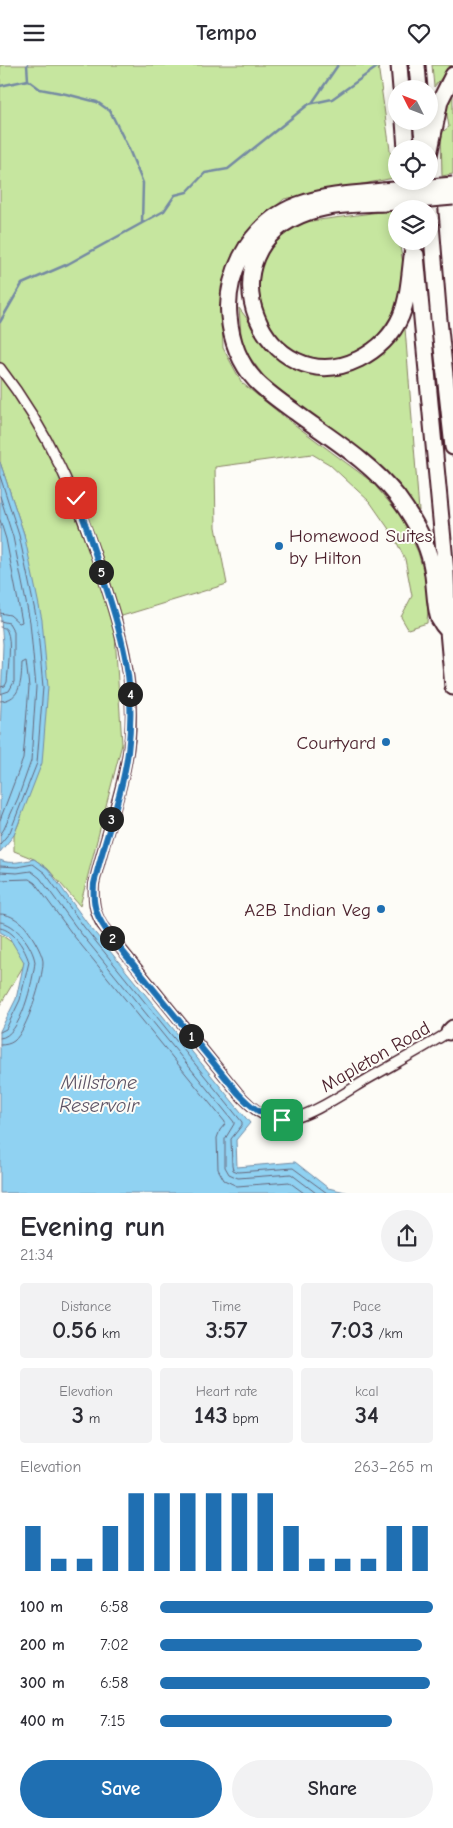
<!DOCTYPE html>
<html lang="en">
<head>
<meta charset="utf-8">
<style>
	body { margin:0; font-family:"Comic Neue",sans-serif; background:#f2f2f3; color:#2b2b33; height:100vh; display:flex; flex-direction:column; font-size:19px; white-space:nowrap }
	* { box-sizing:border-box; margin:0 }
	p { font-size:16px; color:#7c7c81 }
	.icon { flex:none; width:28px; height:28px; fill:none; stroke:currentColor; stroke-width:2; stroke-linecap:round; stroke-linejoin:round }
	.map { position:relative; height:1128px; overflow:hidden }
	.side { display:flex; flex-direction:column; background:#fff; flex:1 }
	.side>* { flex:none }
	.needle { width:32px; rotate:312deg }
	.controls { position:absolute; left:388px; top:15px; display:grid; gap:10px }
	.controls a { display:grid; place-items:center; width:50px; height:50px; border-radius:50%; background:#fff; box-shadow:0 2px 12px #0003; font-size:25px }
	.pin { position:absolute; display:grid; place-items:center; width:42px; height:42px; color:#fff; margin:-21px; border-radius:10px; box-shadow:0 2px 8px #0006 }
	.km { position:absolute; width:25px; height:25px; margin:-12px; border-radius:50%; background:#222; color:#fff; font-size:14px; line-height:25px; text-align:center }
	.round { display:grid; place-items:center; flex:none; width:52px; height:52px; border-radius:26px; background:#f2f2f3 }
	.overview { display:flex; align-items:center; justify-content:space-between; height:85px; padding:0 20px }
	h1 { font-size:28px; font-weight:600; line-height:38px }
	.stats { display:grid; grid-template-columns:repeat(3,1fr); gap:8px; height:85px; padding:5px 20px }
	.stats div { display:grid; align-content:center; border-radius:5px; background:#f2f2f3; text-align:center }
	.stats b { font-size:25px; font-weight:600 }
	.stats small { font-size:14px; font-weight:400 }
	.stats p { font-size:14px }
	.chart { height:140px; padding:10px 20px }
	.chart p { display:flex; justify-content:space-between }
	.chart svg { width:100%; height:90px; margin-top:5px; stroke:#1f6fb2; stroke-width:6 }
	.cta { display:flex; gap:10px; margin-top:auto; padding:10px 20px }
	.cta a { flex:1; height:58px; border-radius:30px; background:#1f6fb2; color:#fff; font-size:20px; font-weight:600; line-height:58px; text-align:center }
	.cta a+a { background:#f2f2f3; color:#2b2b33 }
	ul { padding:0 20px; list-style:none; font-size:16px }
	li { display:grid; grid-template-columns:80px 60px 1fr; align-items:center; height:38px }
	li i { height:12px; border-radius:6px; background:#1f6fb2 }
	header { display:flex; justify-content:space-between; align-items:center; height:65px; padding:0 20px; background:#fff; font-size:22px; font-weight:600 }
	.map>svg:first-child { display:block }
</style>
</head>
<body>
<header><svg class="icon" aria-label="menu" viewBox="0 0 24 24"><path d="M4 6h16M4 12h16M4 18h16"/></svg>Tempo<svg class="icon" aria-label="heart" viewBox="0 0 24 24"><path d="M12 20l-8-8c-3-5 5-10 8-4 3-6 11-1 8 4z"/></svg></header>
<div class="map">
<svg width="453" height="1128" viewBox="0 0 453 1128">
	<rect width="100%" height="100%" fill="#fdfcf7"/>
	<filter id="ink" filterUnits="userSpaceOnUse"><feTurbulence type="fractalNoise" baseFrequency=".02" numOctaves="2"/><feDisplacementMap in="SourceGraphic" scale="10" xChannelSelector="R" yChannelSelector="G"/><feConvolveMatrix kernelMatrix="1 2 1 2 8 2 1 2 1" color-interpolation-filters="sRGB"/></filter>
	<g filter="url(#ink)">
		<!-- green -->
		<path fill="#c6e69f" stroke="#888265" d="M0 0H378L394 113 284 134 241 173 221 222 223 283 242 318 287 354 372 417 400 450 418 487 429 527 427 558 408 564 401 552 412 531 405 494 393 470 370 437 329 399 312 389 215 402 216 462 227 519 122 551 115 570 122 679 80 841 48 804 34 794 14 786V770L20 755 24 469 0 397Z
			M432 0H452L434 22Z
			M453 21V109L442 111 441 68 449 62 445 38Z
			M395 145 396 176H399L403 198 397 243 376 273 336 299 288 285 264 260 256 222 265 188 296 158Z
			M239 243 275 291 309 308 351 305 380 289 404 250 419 446 386 406 266 314 242 282Z
			M0 869 23 885 24 900 0 940Z"/>
		<!-- water -->
		<path fill="#90d2f2" stroke="#748aa2" d="M0 397 24 469 42 555 48 622 42 698 14 770 0 787V671L3 579 0 543Z
			M34 794 48 804 87 858 250 1058 236 1075 237 1102 295 1097 328 1123 350 1128H0V966L16 934 24 897 9 872 0 867V795C10 800 24 796 34 794Z"/>
		<g fill="none" stroke-linecap="round" stroke-linejoin="round">
			<!-- shore -->
			<path stroke="#66677b" stroke-width="1" d="M0 411 19 470 37 556 43 622 37 698 10 767 0 779
				M0 431 13 472 30 557 36 622 31 696 18 733 4 764 0 770
				M0 455 6 474 22 557 19 558 10 550 0 548
				M0 556 9 558 14 567V617L9 626 0 629
				M0 562C4 563 5 562 7 566 12 576 8 605 7 617L5 621 0 622
				M0 636C22 635 21 615 22 598L26 596 29 622 23 694 0 755
				M0 801 17 802 33 799 45 808 84 862 242 1057V1060L231 1074 232 1101 233 1105 238 1107 293 1103 327 1128
				M0 807 17 808 31 806 40 813 79 866 234 1057V1059L225 1074V1102L229 1109 238 1113 291 1109 316 1128
				M0 815 29 814 35 818 73 870 225 1057V1059L220 1065 217 1073 218 1104 224 1115 237 1121 289 1117 304 1128
				M0 849C8 849 15 853 21 858 28 863 43 888 43 897 43 914 27 965 14 976 10 979 5 980 0 980
				M0 857C16 858 33 882 35 897 33 915 21 972 0 973
				M0 863C14 865 25 884 29 897L20 935 6 964 0 967"/>
			<!-- stream -->
			<path stroke="#748aa2" stroke-width="2.5" d="M27 0 28 15 40 24 66 29 97 37 110 46 128 82 143 118 142 157
				M0 21 28 15
				M312 38 338 0
				M0 257 22 219 68 199 164 146 175 130 187 127 205 108 228 104 309 39 332 34 380 0"/>
			<defs>
				<path id="minor" d="M0 303C48 365 78 435 102 509 120 565 135 611 130 672 125 722 105 770 94 819 93 835 94 846 102 860L238 1028C250 1041 264 1055 283 1055 305 1055 346 1027 366 1015 394 999 422 984 449 967"/>
				<path id="trunk" d="M399 0 401 24
					M417 0 419 24
					M404 56 406 84
					M421 56 424 84
					M429 90 440 36 453 10
					M428 123 439 255 453 382
					M383 126C324 131 271 133 241 192 232 210 227 231 229 251 231 275 240 299 256 316 268 328 281 337 295 347 330 373 369 396 397 431 411 450 426 474 431 498 435 514 434 540 439 554 441 558 445 563 448 566
					M384 138C359 139 333 139 309 147 196 185 266 340 359 294 377 285 393 270 401 251 410 229 410 200 414 176
					M416 190 446 507 448 566 453 622
					M449 967 453 963"/>
			</defs>
			<!-- minor casing -->
			<use href="#minor" stroke="#4a1f2b" stroke-width="12"/>
			<!-- trunk casing -->
			<use href="#trunk" stroke="#4a1f2b" stroke-width="19"/>
			<!-- minor -->
			<use href="#minor" stroke="#fdfcf7" stroke-width="9"/>
			<!-- trunk -->
			<use href="#trunk" stroke="#fdfcf7" stroke-width="15"/>
			<defs>
				<path id="trunk-bridge" d="M383 126 453 120
					M384 138 453 132"/>
			</defs>
			<!-- trunk-bridge casing -->
			<use href="#trunk-bridge" stroke="#4a1f2b" stroke-width="19" stroke-linecap="butt"/>
			<!-- trunk-bridge -->
			<use href="#trunk-bridge" stroke="#fdfcf7" stroke-width="15"/>
		</g>
	</g>
	<g fill="none" stroke-linecap="round" stroke-linejoin="round" filter="url(#ink)">
		<defs>
			<path id="route" d="M76 433C86 460 95 488 104 516 124 576 136 622 128 687 122 732 104 775 94 819 92 842 97 853 111 872L238 1028C251 1042 262 1051 282 1055"/>
		</defs>
		<!-- route casing -->
		<use href="#route" stroke="#fff" stroke-width="10"/>
		<!-- route -->
		<use href="#route" stroke="#1f6fb2" stroke-width="6"/>
	</g>
	<!-- markers -->
	<g fill="#1f6fb2" stroke="#fdfcf7" stroke-width="2">
		<circle cx="279" cy="481" r="5"/>
		<circle cx="386" cy="677" r="5"/>
		<circle cx="381" cy="844" r="5"/>
	</g>
	<g text-anchor="middle" stroke-width="4" stroke-linejoin="round" paint-order="stroke">
		<!-- poi labels -->
		<g font-size="19" fill="#4a1f2b" stroke="#fdfcf7" text-anchor="end">
			<text x="289" y="477" text-anchor="start">Homewood Suites<tspan x="289" dy="22">by Hilton</tspan></text>
			<text x="376" y="684">Courtyard</text>
			<text x="371" y="851">A2B Indian Veg</text>
		</g>
		<!-- street labels -->
		<g font-size="19" fill="#4a1f2b" stroke="#fdfcf7">
			<text transform="translate(375 991) rotate(-30)" y="7">Mapleton Road</text>
		</g>
		<!-- water labels -->
		<g font-size="20" font-style="italic" fill="#5f5567" stroke="#fdfcf7">
			<text x="99" y="1024">Millstone<tspan x="99" dy="23">Reservoir</tspan></text>
		</g>
	</g>
</svg>
<div class="controls">
<a><svg class="needle" viewBox="-14 -14 28 28"><path d="M0-13l5 13h-10z" fill="#e53935"/><path d="M0 13l5-13h-10z" fill="#7c7c81"/></svg></a>
<a><svg class="icon" aria-label="locate" viewBox="0 0 24 24"><circle cx="12" cy="12" r="6"/><path d="M12 2v4M12 18v4M2 12h4M18 12h4"/></svg></a>
<a><svg class="icon" aria-label="layers" viewBox="0 0 24 24"><path d="M12 4l9 5-9 5-9-5zM3 14l9 5 9-5"/></svg></a>
</div>
<div class="pin" style="left:282px;top:1055px;background:#1e9e55"><svg class="icon" aria-label="arrive" viewBox="0 0 24 24"><path d="M6 21V4h12l-3 4 3 4H6"/></svg></div>
<div class="pin" style="left:76px;top:433px;background:#d93025"><svg class="icon" aria-label="check" viewBox="0 0 24 24"><path d="M5 12l5 5 9-10"/></svg></div>
<b class="km" style="left:191px;top:971px">1</b>
<b class="km" style="left:112px;top:873px">2</b>
<b class="km" style="left:111px;top:754px">3</b>
<b class="km" style="left:130px;top:629px">4</b>
<b class="km" style="left:101px;top:507px">5</b>
</div>
<section class="side">
<div class="overview"><div><h1>Evening run</h1><p>21:34</p></div><a class="round"><svg class="icon" aria-label="share" viewBox="0 0 24 24"><path d="M12 15V3M7 8l5-5 5 5M5 13v7h14v-7"/></svg></a></div>
<div class="stats">
<div><p>Distance</p><b>0.56<small> km</small></b></div>
<div><p>Time</p><b>3:57</b></div>
<div><p>Pace</p><b>7:03<small> /km</small></b></div>
</div>
<div class="stats">
<div><p>Elevation</p><b>3<small> m</small></b></div>
<div><p>Heart rate</p><b>143<small> bpm</small></b></div>
<div><p>kcal</p><b>34</b></div>
</div>
<div class="chart"><p><span>Elevation</span>263–265 m</p>
<svg viewBox="0 0 160 44" preserveAspectRatio="none"><path d="M5 44V22M15 44V38M25 44V38M35 44V22M45 44V6M55 44V6M65 44V6M75 44V6M85 44V6M95 44V6M105 44V22M115 44V38M125 44V38M135 44V38M145 44V22M155 44V22"/></svg>
</div>
<ul>
<li><b>100 m</b>6:58<i style="width:100%"></i></li>
<li><b>200 m</b>7:02<i style="width:96%"></i></li>
<li><b>300 m</b>6:58<i style="width:99%"></i></li>
<li><b>400 m</b>7:15<i style="width:85%"></i></li>
</ul>
<div class="cta"><a>Save</a><a>Share</a></div>
</section>
</body>
</html>
